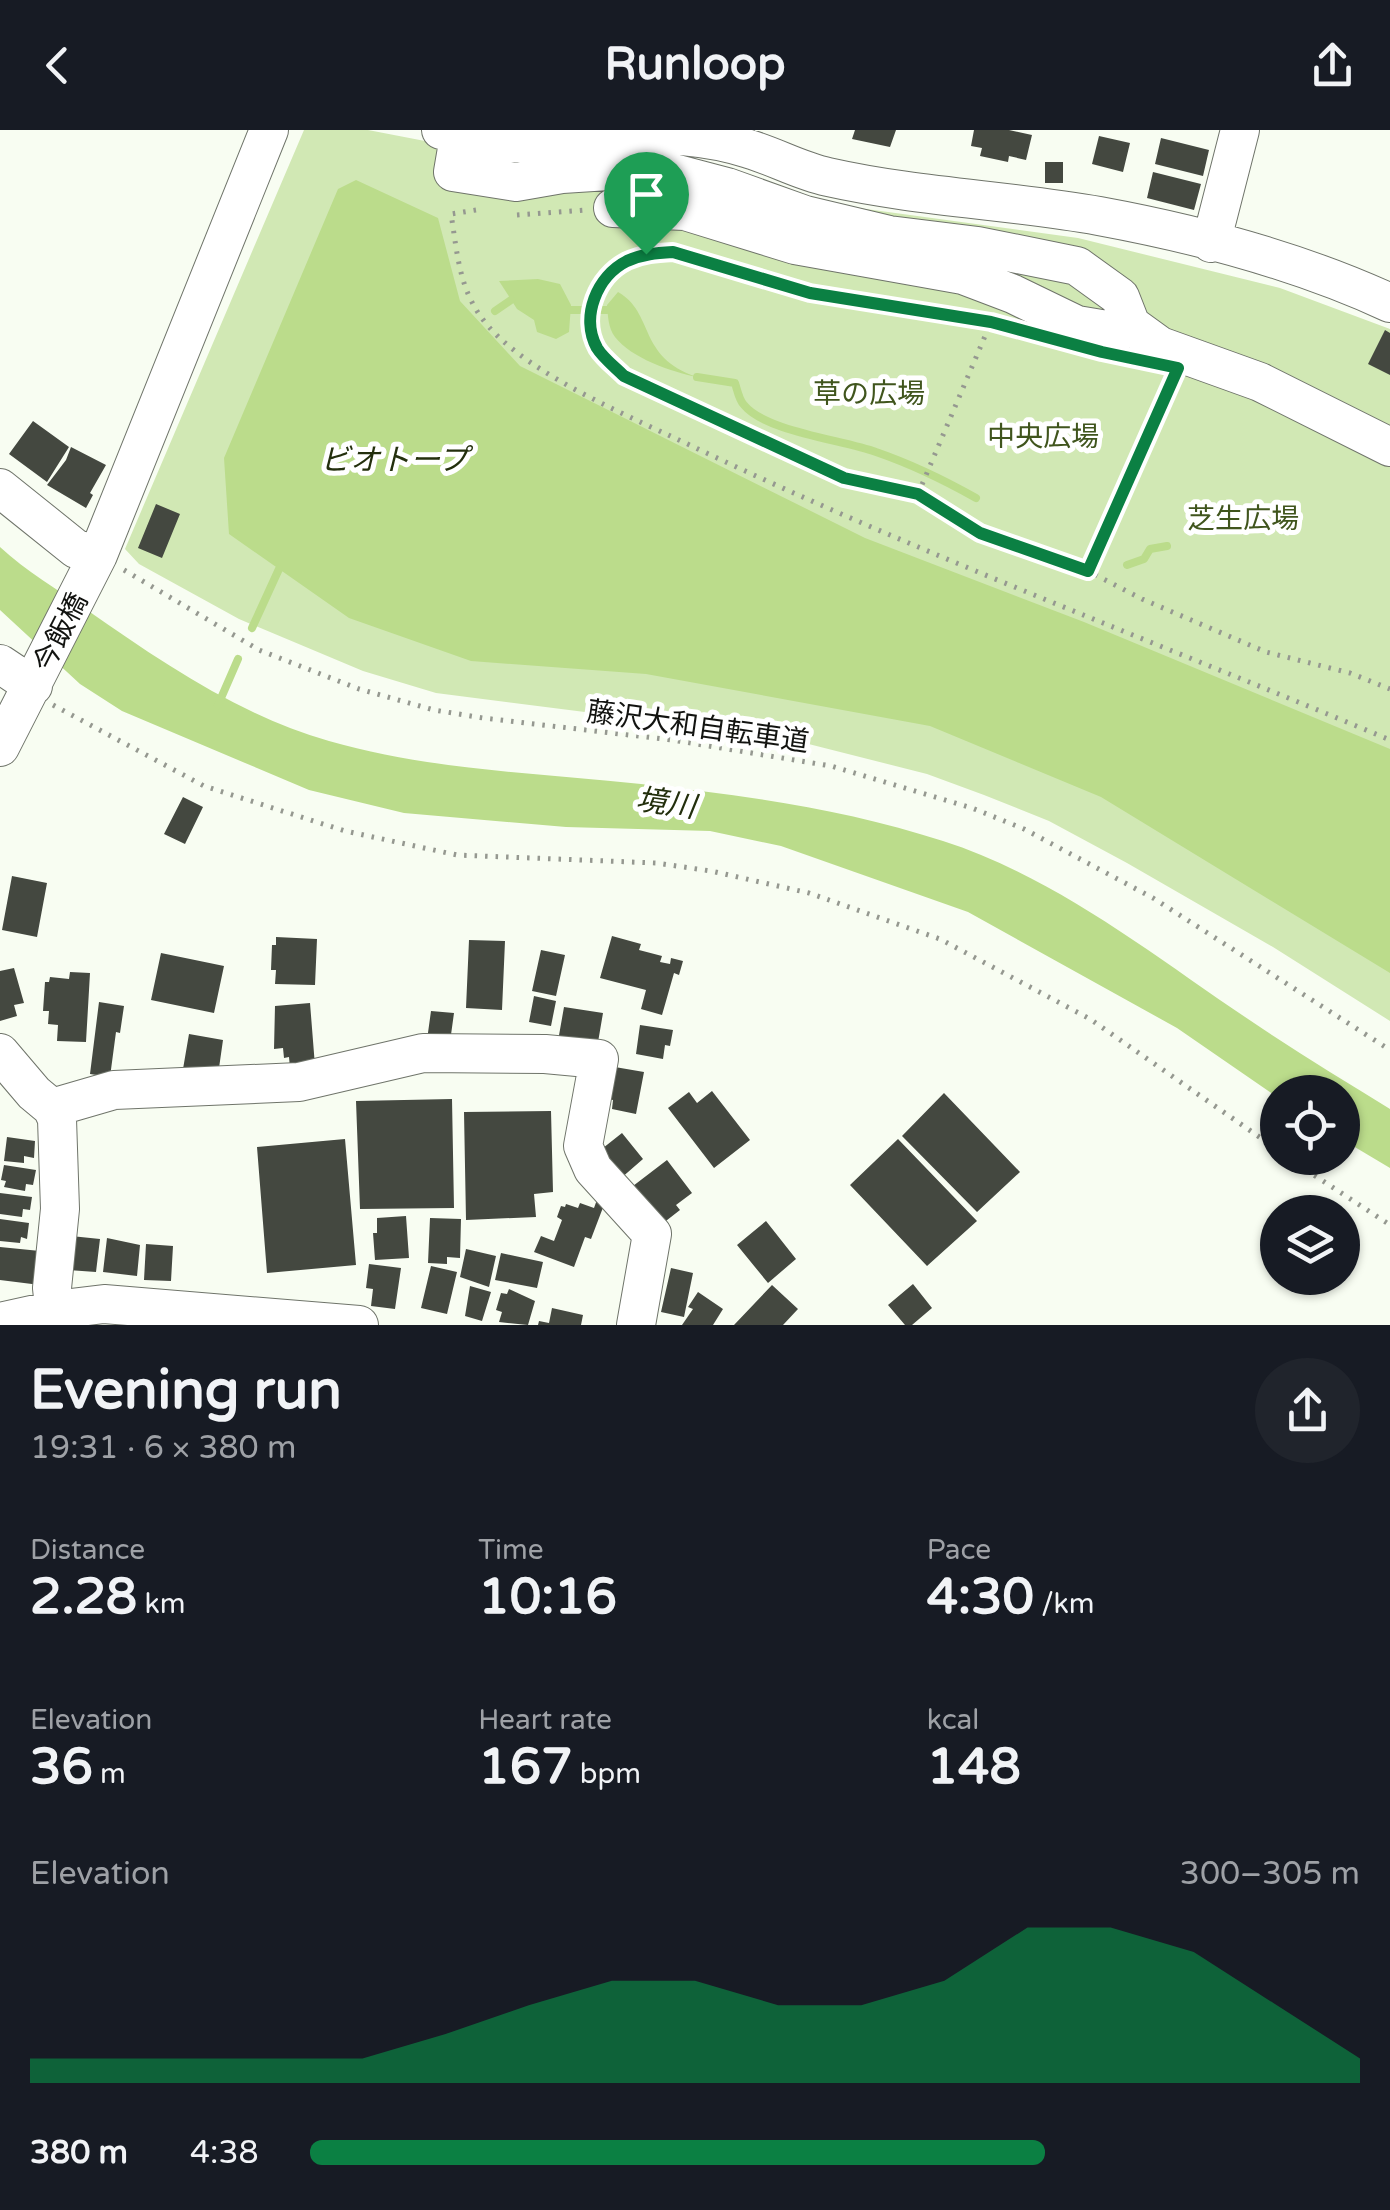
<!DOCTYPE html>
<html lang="en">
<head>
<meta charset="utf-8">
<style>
	body { margin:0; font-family:"Varela Round","Noto Sans JP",sans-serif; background:#20242c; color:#f1f3f6; height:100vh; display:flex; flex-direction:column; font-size:38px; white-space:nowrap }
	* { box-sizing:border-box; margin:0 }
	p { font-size:32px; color:#9ea1a6 }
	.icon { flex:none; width:55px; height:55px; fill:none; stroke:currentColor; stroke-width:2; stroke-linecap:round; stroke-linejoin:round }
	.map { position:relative; height:1195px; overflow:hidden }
	.sheet { display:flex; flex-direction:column; background:#171b24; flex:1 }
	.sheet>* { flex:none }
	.fabs { position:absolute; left:1260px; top:945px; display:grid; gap:20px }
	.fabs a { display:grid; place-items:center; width:100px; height:100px; border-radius:50%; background:#171b24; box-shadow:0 2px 8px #0004; font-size:50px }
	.pin { position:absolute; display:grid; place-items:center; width:85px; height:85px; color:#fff; margin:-102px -42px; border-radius:50% 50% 50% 0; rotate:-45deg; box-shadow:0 0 10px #0007 }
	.pin .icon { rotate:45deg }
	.round { display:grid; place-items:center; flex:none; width:105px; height:105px; border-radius:52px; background:#20242c }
	.headline { display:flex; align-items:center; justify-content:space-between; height:170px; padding:0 30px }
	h1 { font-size:55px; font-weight:700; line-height:75px }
	.figures { display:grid; grid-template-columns:repeat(3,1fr); gap:15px; height:170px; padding:10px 30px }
	.figures div { display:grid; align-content:center }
	.figures b { font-size:50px; font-weight:700 }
	.figures small { font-size:28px; font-weight:400 }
	.figures p { font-size:28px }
	.chart { height:280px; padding:20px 30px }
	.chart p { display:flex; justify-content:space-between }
	.chart svg { width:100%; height:180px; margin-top:10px; fill:#0b8043; opacity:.7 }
	ul { padding:0 30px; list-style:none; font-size:32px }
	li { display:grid; grid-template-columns:160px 120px 1fr; align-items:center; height:75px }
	li i { height:25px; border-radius:12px; background:#0b8043 }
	header { display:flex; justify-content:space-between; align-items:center; height:130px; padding:0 30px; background:#171b24; font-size:45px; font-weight:700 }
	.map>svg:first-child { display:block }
</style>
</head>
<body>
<header><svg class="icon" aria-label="back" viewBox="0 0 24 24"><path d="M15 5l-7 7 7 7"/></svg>Runloop<svg class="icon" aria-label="share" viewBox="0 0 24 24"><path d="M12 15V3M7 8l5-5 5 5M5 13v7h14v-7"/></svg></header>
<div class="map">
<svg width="1390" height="1195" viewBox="0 0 1390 1195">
	<rect width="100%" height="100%" fill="#f8fdf2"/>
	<!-- green -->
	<path fill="#d1e8b4" d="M304 0H368L425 11 487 29H540L797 64 844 76 1078 108 1280 158 1390 199V891L1273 817 1127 733 1049 691 984 665 927 644 781 607 436 563 363 541 239 489 139 434 125 419Z"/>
	<!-- water -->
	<path fill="#bbdc8b" d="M356 50 438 88 460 171 520 236 865 408 1084 492 1390 619V843L1101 667 930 596 646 544 471 531 349 488 229 404 224 328 338 59Z
		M538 149 560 154 571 175 569 202 556 209 537 202 534 190 517 179 499 151Z
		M618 162C655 183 637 227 697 247 672 242 631 228 615 207 608 198 608 186 607 175Z
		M0 417C26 441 58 460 87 480 163 533 239 585 329 611 430 640 537 643 641 654 743 665 845 679 943 711 1058 748 1155 827 1254 893 1298 923 1345 951 1390 979V1038L1343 1010 1342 962H1278L1277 967 1177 898 968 782 781 716 710 701 566 697 404 683 309 660 122 581 80 554 0 480Z"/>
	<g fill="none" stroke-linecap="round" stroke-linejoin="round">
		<!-- stream -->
		<path stroke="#bbdc8b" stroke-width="8" d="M571 180H607
			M495 181 511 170
			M697 247 735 253C737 259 739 270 744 275 766 302 844 310 876 322 911 334 944 350 976 368
			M1127 435 1144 429 1150 419 1167 416
			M252 498 279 439
			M218 575 238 529"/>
	</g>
	<!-- building -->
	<path fill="#444840" d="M855 0H896L890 17 852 9Z
		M974 0H1009L1032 5 1026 30 1009 26 1008 32 980 26 982 18 971 16Z
		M1099 6 1130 13 1123 42 1092 34Z
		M1161 8 1209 20 1203 46 1155 34Z
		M1045 32H1063V53H1045Z
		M1153 42 1201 54 1194 80 1147 68Z
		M1385 200 1390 203V245L1368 234Z
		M33 291 69 317 47 352 9 324Z
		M71 317 106 335 90 363 93 365 86 378 47 355 66 330Z
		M156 374 180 384 162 428 138 418Z
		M183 667 203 677 185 714 164 704Z
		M12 746 47 753 37 807 2 800Z
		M612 806 641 814 639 820 662 826 660 832 670 834 671 828 683 831 679 845 674 843 662 885 641 879 646 860 600 848Z
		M276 807 317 809 315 855 275 854 276 840H271L272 815H276Z
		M469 810 505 811 502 880 466 878Z
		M541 820 565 825 556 866 532 861Z
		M161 823 224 836 214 883 151 870Z
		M14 838 24 873 14 875 17 886 0 891V841Z
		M70 842 90 843 86 912 57 911 58 895 48 894 49 881H43L45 852H49L50 847 69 849Z
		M534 866 556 871 551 896 529 892Z
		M99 872 124 876 120 903 116 902 110 947 90 944Z
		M310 873 315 936 290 938 289 927 284 928 283 918 274 919 275 876Z
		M564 877 603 883 597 918 558 911Z
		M431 881 454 883 450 912 427 910Z
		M640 895 673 900 670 916 665 915 663 929 636 924Z
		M189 904 223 910 218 945 183 939Z
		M609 936 644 942 636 984 612 979 613 970 603 968Z
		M712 961 750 1010 714 1038 668 978 689 962 697 973Z
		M944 963 1020 1042 977 1082 902 1006Z
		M452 969 454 1078 360 1079 356 971Z
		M551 981 553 1062 534 1064 536 1087 466 1090 464 982Z
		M622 1003 643 1029 620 1049 598 1022Z
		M7 1007 35 1011 34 1028 24 1026V1033L4 1031Z
		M345 1009 356 1135 267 1143 257 1017Z
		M898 1009 977 1091 927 1136 850 1055Z
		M667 1030 692 1063 676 1075 680 1080 662 1094 633 1056Z
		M4 1035 36 1040 33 1055 26 1054 25 1061 4 1057 6 1051 1 1050Z
		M0 1063 32 1067 30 1080 23 1079 22 1087 0 1084Z
		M599 1064 607 1067 591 1109 585 1107 574 1137 534 1122 541 1106 554 1111 562 1090 557 1087 561 1076 565 1077 566 1074 578 1078 580 1073 594 1078Z
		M406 1086 409 1128 375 1130 373 1103H377V1088Z
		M430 1088 461 1089 460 1128 447 1127V1134L428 1133Z
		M0 1089 29 1093 27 1109 21 1107 20 1113 0 1111Z
		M766 1091 796 1129 768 1153 737 1115Z
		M71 1106 100 1109 96 1142 68 1140Z
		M107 1108 140 1115 137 1146 103 1142Z
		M146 1114 173 1116 171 1151 144 1150Z
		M0 1117 40 1121V1155L0 1150Z
		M466 1119 496 1126 489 1157 460 1147Z
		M501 1123 543 1132 537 1158 495 1150Z
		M369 1134 401 1138 395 1179 371 1176 373 1159 366 1158Z
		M431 1136 457 1142 447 1184 421 1178Z
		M671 1138 693 1143 684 1187 661 1182Z
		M913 1154 932 1178 912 1195H905L888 1175Z
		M772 1155 798 1179 783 1195H734Z
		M470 1156 491 1162 482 1191 465 1186Z
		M509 1159 535 1171 528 1195 499 1192 502 1182 496 1180 501 1163 507 1164Z
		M698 1162 723 1179 713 1195H682L693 1179 688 1177Z
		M552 1178 583 1185 581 1195H538L539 1191 549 1193Z"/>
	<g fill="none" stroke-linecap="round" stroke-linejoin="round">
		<defs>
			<path id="minor" d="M441 0C520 29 601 0 682 6 704 8 728 12 749 19 776 27 800 41 828 47 917 67 1009 70 1099 86 1197 104 1299 131 1390 173
				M459 7 453 42 516 52 562 44 655 38 727 57 805 85 889 105 978 116 1077 136 1120 167 1131 195 1160 216 1260 252 1390 317
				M613 78 685 81 795 115 963 145 1013 164 1077 195 1119 202 1131 195
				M1211 113 1240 0
				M0 358 76 419 98 425
				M0 534 33 556
				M0 617 98 425 269 0
				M0 923 34 963 52 978 57 989 60 1079 52 1158 56 1195
				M52 978 114 960 299 952 423 923 545 924 599 929 583 1016 593 1039 652 1104 636 1195
				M0 1192 54 1180 104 1174 359 1195"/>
		</defs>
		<!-- minor casing -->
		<use href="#minor" stroke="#6f746a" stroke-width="40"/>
		<!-- path -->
		<path stroke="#959890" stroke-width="5" stroke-dasharray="2.5 8" stroke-linecap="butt" d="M476 80 451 84C458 127 459 163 489 197 534 248 636 289 698 319 924 426 1159 513 1390 610
			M517 85 586 80
			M1001 195 810 163 673 122 646 124 624 132 606 148 594 169 589 195 597 219 624 246 768 315 845 348 918 364 980 403 1045 429 1088 441 1142 469 1266 522 1350 543 1390 559
			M918 364 991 192
			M124 440 259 520 359 559 434 580 483 588 672 610 831 636 972 678 1024 699 1153 768 1390 920
			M1088 441 1172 250
			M53 575 204 656 345 701 457 725 656 733 711 741 809 763 940 809 1090 889 1278 1020
			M1288 1028 1390 1095"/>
		<!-- minor -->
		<use href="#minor" stroke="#fff" stroke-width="38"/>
	</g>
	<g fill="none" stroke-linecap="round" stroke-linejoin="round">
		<defs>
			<path id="route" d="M673 122 810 163 991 192 1102 222 1178 238 1088 441 980 403 918 364 844 348 624 246C615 237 603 228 597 218 580 187 597 146 627 131 642 124 657 123 673 122Z"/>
		</defs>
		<!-- route casing -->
		<use href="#route" stroke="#fff" stroke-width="20"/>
		<!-- route -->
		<use href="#route" stroke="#0b8043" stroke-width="12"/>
	</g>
	<g text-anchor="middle" stroke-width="10" stroke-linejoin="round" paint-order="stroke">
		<!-- park labels -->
		<g font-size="28" fill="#40551d" stroke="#fff">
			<text x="869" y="273">草の広場</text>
			<text x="1043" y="316">中央広場</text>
			<text x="1243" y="398">芝生広場</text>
		</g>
		<!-- street labels -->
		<g font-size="28" fill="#121310" stroke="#fff">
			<text transform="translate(60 502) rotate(-63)" y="10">今飯橋</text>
			<text transform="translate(698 596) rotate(8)" y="10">藤沢大和自転車道</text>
		</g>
		<!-- water labels -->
		<g font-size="30" font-style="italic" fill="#232f0d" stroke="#fff">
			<text x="394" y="340">ビオトープ</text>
			<text transform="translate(666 673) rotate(8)" y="10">境川</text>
		</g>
	</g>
</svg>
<div class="fabs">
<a><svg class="icon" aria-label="locate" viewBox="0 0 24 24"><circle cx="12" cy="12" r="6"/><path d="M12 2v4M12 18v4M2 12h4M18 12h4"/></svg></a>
<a><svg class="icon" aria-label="layers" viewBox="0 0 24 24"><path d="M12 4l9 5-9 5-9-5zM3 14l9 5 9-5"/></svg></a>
</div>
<div class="pin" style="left:646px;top:124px;background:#1e9e55"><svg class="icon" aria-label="arrive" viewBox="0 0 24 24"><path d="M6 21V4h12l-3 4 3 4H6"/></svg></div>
</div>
<section class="sheet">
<div class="headline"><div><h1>Evening run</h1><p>19:31 · 6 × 380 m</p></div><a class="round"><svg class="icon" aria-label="share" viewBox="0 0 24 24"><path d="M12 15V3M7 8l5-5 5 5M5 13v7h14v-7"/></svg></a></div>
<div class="figures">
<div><p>Distance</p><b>2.28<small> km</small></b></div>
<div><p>Time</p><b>10:16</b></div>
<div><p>Pace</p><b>4:30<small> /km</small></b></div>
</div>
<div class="figures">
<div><p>Elevation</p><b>36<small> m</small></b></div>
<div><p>Heart rate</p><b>167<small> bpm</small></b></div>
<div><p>kcal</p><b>148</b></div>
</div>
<div class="chart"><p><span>Elevation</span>300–305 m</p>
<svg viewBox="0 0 160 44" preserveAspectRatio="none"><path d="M0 44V38L10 38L20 38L30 38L40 38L50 32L60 25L70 19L80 19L90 25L100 25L110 19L120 6L130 6L140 12L150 25L160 38V44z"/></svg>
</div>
<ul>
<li><b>380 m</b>4:38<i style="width:70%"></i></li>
</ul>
</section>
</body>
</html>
